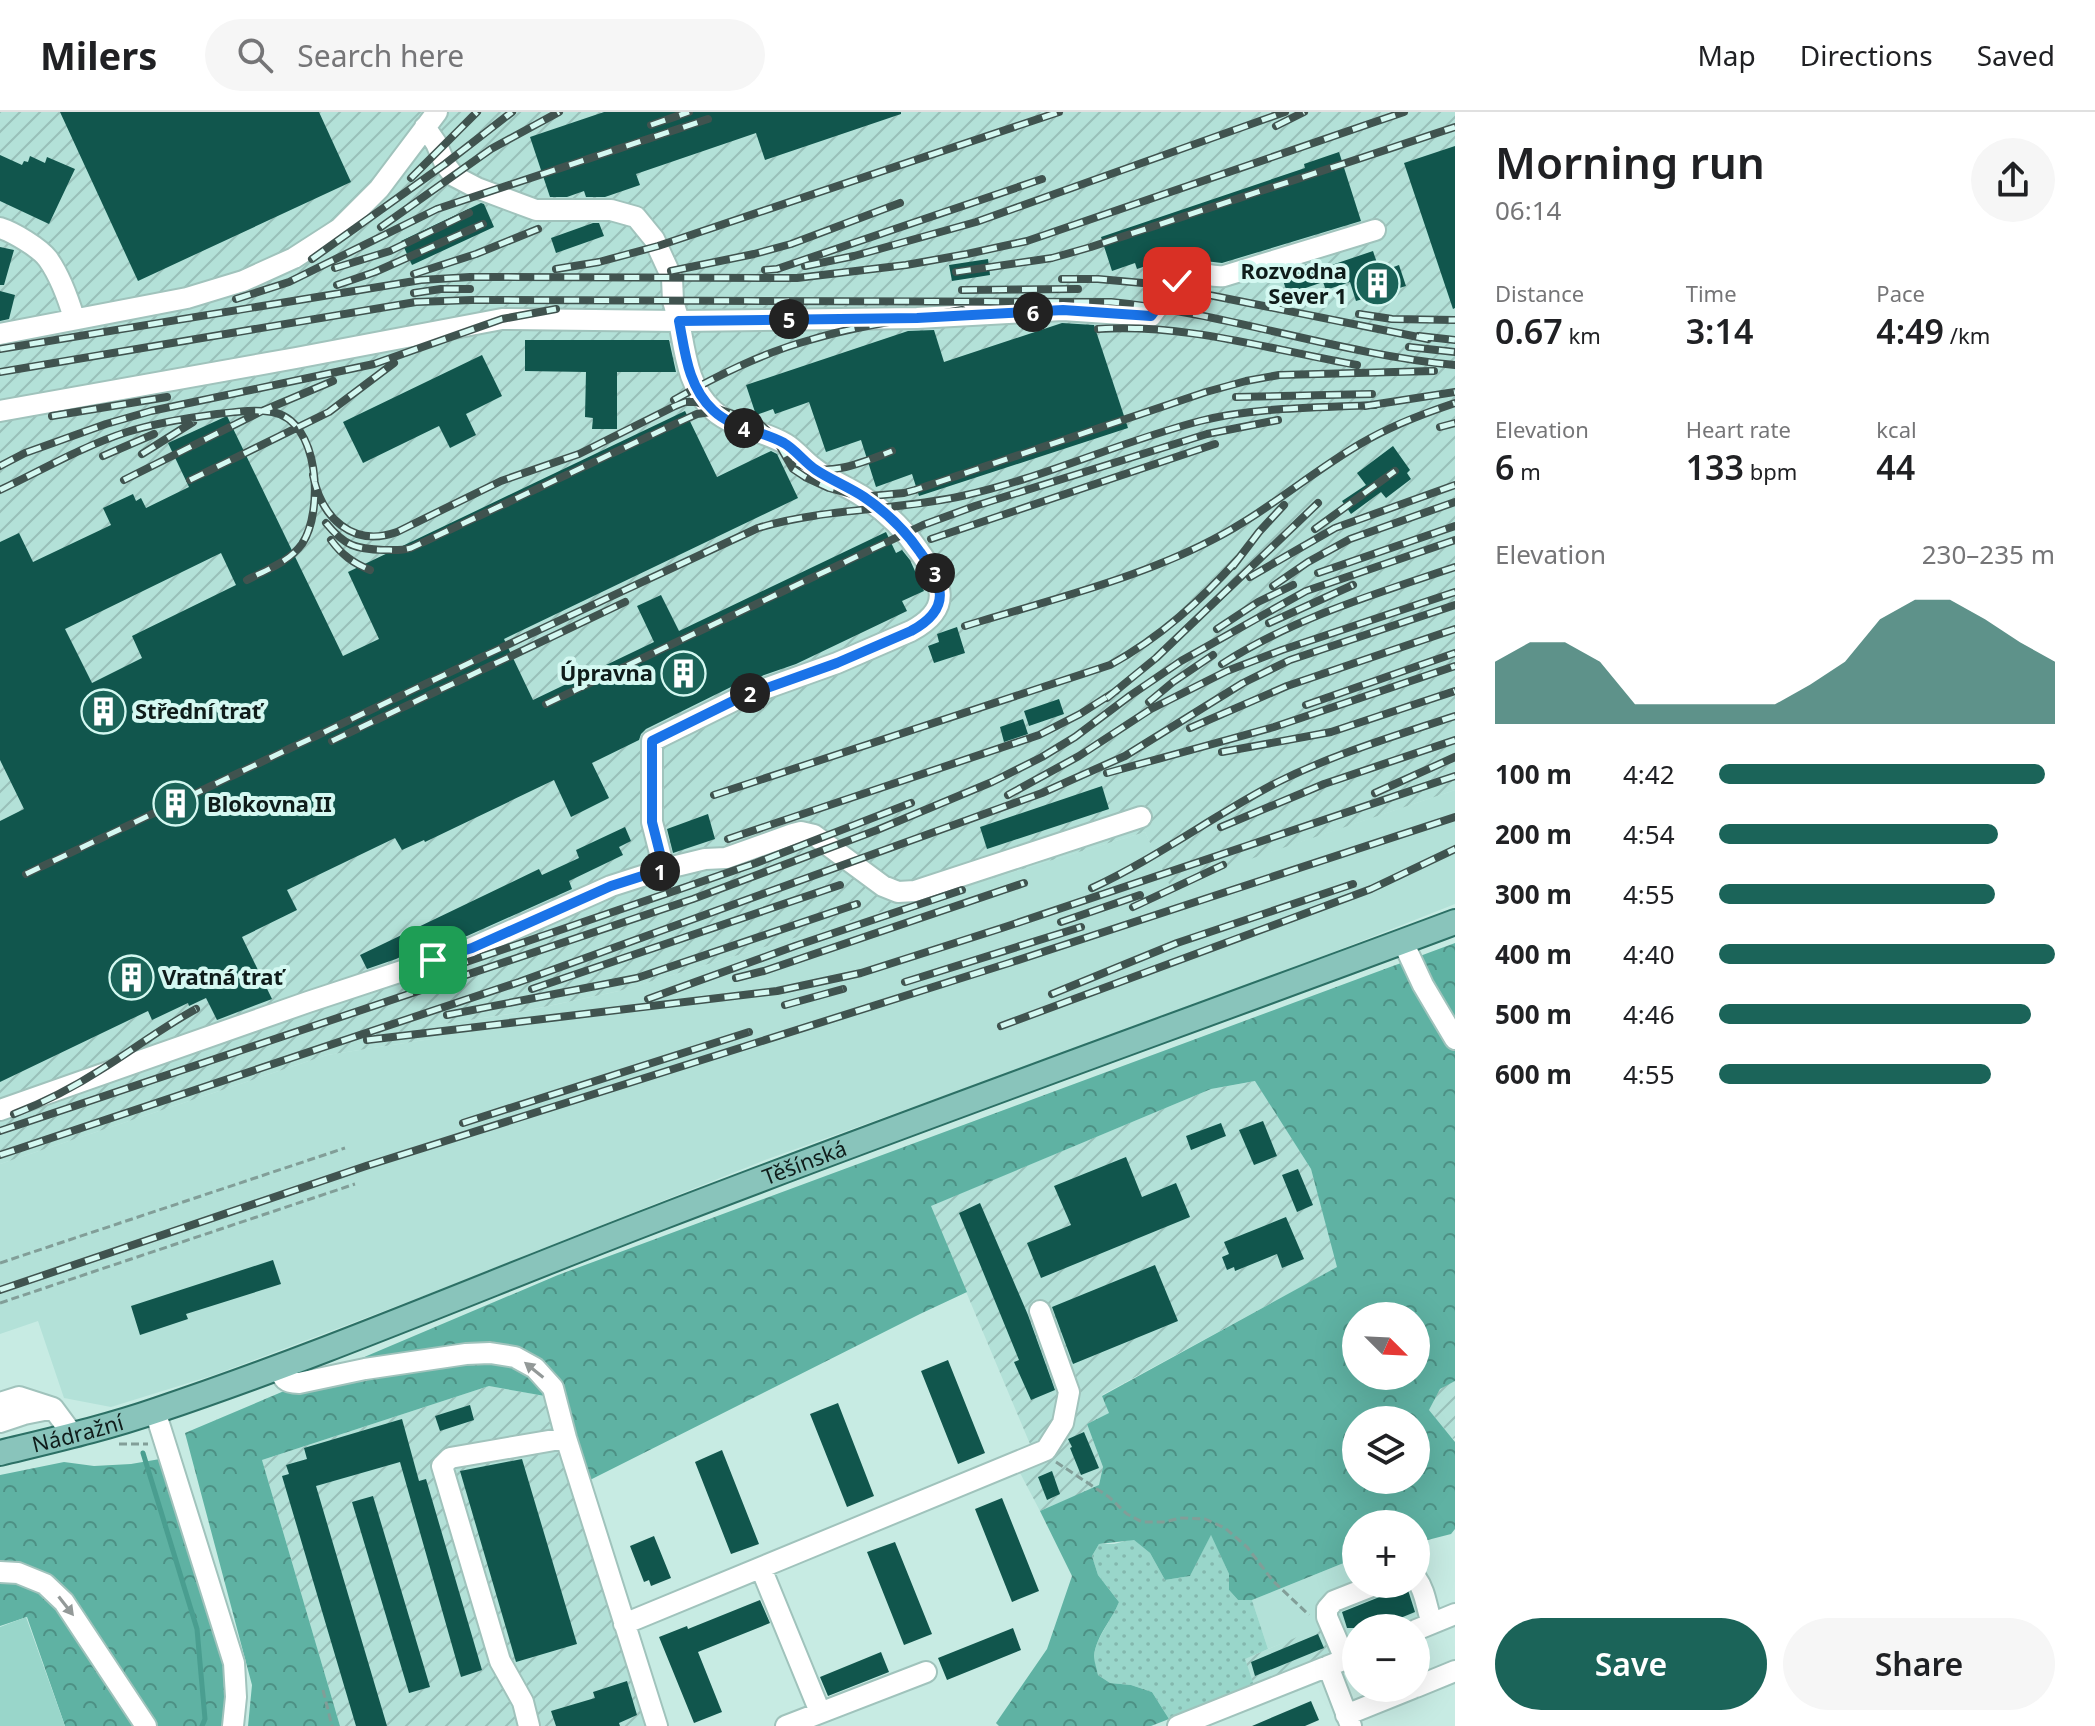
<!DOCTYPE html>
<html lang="en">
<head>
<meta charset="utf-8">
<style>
	body { margin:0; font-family:"Noto Sans",sans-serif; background:#f6f6f6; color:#202124; height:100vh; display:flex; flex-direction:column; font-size:30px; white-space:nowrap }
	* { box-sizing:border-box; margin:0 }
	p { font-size:26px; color:#757577 }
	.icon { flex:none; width:44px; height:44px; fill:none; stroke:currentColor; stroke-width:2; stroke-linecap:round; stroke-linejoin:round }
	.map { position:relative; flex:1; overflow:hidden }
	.sheet { display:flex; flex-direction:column; background:#fff; width:640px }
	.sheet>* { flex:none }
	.needle { width:52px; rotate:114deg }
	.buttons { position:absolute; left:1342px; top:1190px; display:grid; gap:16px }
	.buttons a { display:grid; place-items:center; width:88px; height:88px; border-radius:50%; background:#fff; box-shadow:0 8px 32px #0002; font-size:40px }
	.pin { position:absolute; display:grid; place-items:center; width:68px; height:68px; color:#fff; margin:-34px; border-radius:16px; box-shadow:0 4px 12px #0006 }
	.km { position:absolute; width:40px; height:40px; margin:-20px; border-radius:50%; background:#222; color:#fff; font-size:22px; line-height:40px; text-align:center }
	.round { display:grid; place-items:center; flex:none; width:84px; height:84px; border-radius:42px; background:#f6f6f6 }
	.summary { display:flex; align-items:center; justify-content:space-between; height:136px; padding:0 40px }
	h1 { font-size:44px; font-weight:600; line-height:60px }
	.figures { display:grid; grid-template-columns:repeat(3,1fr); gap:12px; height:136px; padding:8px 40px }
	.figures div { display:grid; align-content:center }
	.figures b { font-size:34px; font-weight:600 }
	.figures small { font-size:22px; font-weight:400 }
	.figures p { font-size:22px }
	.chart { height:224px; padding:16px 40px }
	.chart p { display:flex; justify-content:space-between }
	.chart svg { width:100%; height:144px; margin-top:8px; fill:#1b6459; opacity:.7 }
	.primary-button { display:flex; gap:16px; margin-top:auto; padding:16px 40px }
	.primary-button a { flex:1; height:92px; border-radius:48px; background:#1b6459; color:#fff; font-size:32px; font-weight:600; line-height:92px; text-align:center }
	.primary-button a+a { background:#f6f6f6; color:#202124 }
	ul { padding:0 40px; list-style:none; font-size:26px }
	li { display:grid; grid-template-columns:128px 96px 1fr; align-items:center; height:60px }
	li i { height:20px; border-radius:10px; background:#1b6459 }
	header { display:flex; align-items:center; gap:48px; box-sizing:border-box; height:112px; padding:0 40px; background:#fff; border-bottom:2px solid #e0e0e0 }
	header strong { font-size:38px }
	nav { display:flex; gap:44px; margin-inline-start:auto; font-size:28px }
	.search { width:560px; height:72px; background:#f6f6f6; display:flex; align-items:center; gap:20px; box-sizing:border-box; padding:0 28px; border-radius:44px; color:#757577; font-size:30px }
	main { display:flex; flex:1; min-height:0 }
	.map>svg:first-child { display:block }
</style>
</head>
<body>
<header>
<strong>Milers</strong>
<div class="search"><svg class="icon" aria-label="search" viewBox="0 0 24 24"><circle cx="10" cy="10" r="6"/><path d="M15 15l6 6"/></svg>Search here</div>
<nav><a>Map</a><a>Directions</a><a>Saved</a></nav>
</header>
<main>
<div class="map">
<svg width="1455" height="1614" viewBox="0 0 1455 1614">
	<defs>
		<pattern id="industrial-furrows" width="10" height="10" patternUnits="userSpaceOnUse" patternTransform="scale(2)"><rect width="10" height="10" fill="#b3e1d8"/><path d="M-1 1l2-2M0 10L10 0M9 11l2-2" fill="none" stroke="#99c0b9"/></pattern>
		<pattern id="grass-dots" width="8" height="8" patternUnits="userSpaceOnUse" patternTransform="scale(2)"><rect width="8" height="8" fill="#99d6ca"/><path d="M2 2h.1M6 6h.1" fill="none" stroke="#83b7ad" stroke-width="1.8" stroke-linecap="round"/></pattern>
		<pattern id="forest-crowns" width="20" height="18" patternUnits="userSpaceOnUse" patternTransform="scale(2)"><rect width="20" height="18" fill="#5fb2a3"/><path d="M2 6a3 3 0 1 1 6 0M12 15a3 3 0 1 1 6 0" fill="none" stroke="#4d9084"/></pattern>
	</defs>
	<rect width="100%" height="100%" fill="#c7ebe3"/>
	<!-- built -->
	<path fill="#b3e1d8" d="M1455 678V792L1223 884 765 1048 429 1182 214 1263 111 1295 64 1286 38 1209 0 1222V1052L327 943 431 927V914L516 901 619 879 1145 720 1170 773Z
		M1416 1444 1441 1498 1395 1516H1356V1532L1336 1540 1326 1514 1268 1537 1252 1488 1356 1446V1472H1416Z"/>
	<!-- industrial -->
	<path fill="url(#industrial-furrows)" d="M0 0H1455V678L1170 774 1145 720 619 879 515 901 431 914V927L327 943 0 1052Z
		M1256 969 1311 1057 1338 1155 1102 1283 1110 1301 1087 1312 1103 1355 1099 1374 1040 1399 1019 1359 1038 1351 930 1094 1211 977Z
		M1455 1269V1326L1453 1327 1429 1298 1440 1276Z
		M489 1274 546 1284 649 1614H340L262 1348Z
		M1326 1513 1336 1540 1254 1573 1244 1547Z"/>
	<!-- grass -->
	<path fill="url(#grass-dots)" d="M1211 1422 1229 1462V1478L1238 1488H1252L1268 1537 1245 1547 1254 1573 1169 1607 1152 1580 1131 1573 1110 1571 1098 1563C1097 1557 1093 1550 1094 1544 1096 1525 1112 1508 1119 1490L1098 1463 1092 1444 1099 1432H1114L1133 1427 1150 1441 1165 1468 1190 1464Z"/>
	<!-- forest -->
	<path fill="url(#forest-crowns)" fill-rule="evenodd" d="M1455 831V1269L1440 1277 1429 1298 1455 1330V1417L1451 1422 1416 1431V1412H1356V1446L1252 1488H1238L1229 1478V1462L1211 1423 1190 1464 1165 1468 1150 1441 1134 1428 1099 1432 1092 1444 1098 1463 1119 1490C1112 1508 1096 1524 1094 1544 1094 1549 1097 1557 1098 1563L1110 1571 1131 1573 1152 1580 1169 1607 1151 1614H999L996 1611 1047 1537 1072 1464 1040 1399 1099 1373 1103 1355 1087 1312 1109 1301 1102 1284 1337 1155 1311 1057 1255 969 1211 977 931 1094 967 1180 920 1202 586 1370 562 1287 489 1274 262 1348 340 1614H248L252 1573 185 1321 558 1163ZM1356 1204H1416V1264H1356ZM1356 1308H1416V1368H1356Z
		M160 1347 228 1567 223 1614H65L27 1505 0 1514V1363L64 1350 94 1354 131 1352Z"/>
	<!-- green -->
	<path fill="#99d6ca" d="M26 1505 65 1614H0V1515Z"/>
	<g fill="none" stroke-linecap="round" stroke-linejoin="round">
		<!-- stream -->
		<path stroke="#4a9e90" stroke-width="5" d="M143 1341 197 1517 205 1607 202 1614"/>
	</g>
	<!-- building -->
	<path fill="#11564d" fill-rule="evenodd" d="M60 0H319L351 70 138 169Z
		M604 0H901V2L765 48 756 21 636 62 640 73 605 85H586L584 79 567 85H550L530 25Z
		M1455 34V196L1453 197 1404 51Z
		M1339 40 1361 109 1222 151 1205 149 1202 140 1188 145 1187 143 1150 155 1149 153 1137 157 1135 151 1112 159 1101 125 1305 56 1304 52Z
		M0 43 22 53 24 49 28 50 30 44 45 51 47 45 75 57 49 112 0 89Z
		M481 91 484 92 494 115 412 153 401 129Z
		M593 111H599L604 124 556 141 551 126Z
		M0 135 14 138 4 173H0Z
		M1373 139 1380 160 1399 153 1406 174 1356 189 1350 170 1326 178 1323 170 1294 180H1287L1280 160 1308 152 1311 160Z
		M988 147 990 163 952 169 949 153Z
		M0 179 15 183 9 207 0 209Z
		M1062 211 1094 213 1128 316 919 384 912 362 876 375 861 328 826 340 809 290 775 302 773 297 756 303 746 273 908 219 934 218 944 250Z
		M525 228H669L676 260H617V317H592L593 306 585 305 586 260 525 259Z
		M482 243 502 284 466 302 476 323 450 336 439 314 363 351 343 310Z
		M685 299 717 365 771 339 777 342 798 386 504 527 533 588 654 530 637 494 661 483 679 519 886 420 896 441 902 438 910 448 924 479 902 489 907 499 796 552 733 574 646 617 641 622 639 628 592 651 609 686 571 705 554 668 425 730 424 728 402 738 395 726 287 778 297 798 242 825 272 887 217 908 206 886 189 894 188 891 152 908 148 899 0 970V709L24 697 0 648V430L19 421 33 450 111 413 103 396 133 382 136 389 141 386 146 396 189 375 168 331 227 304 343 544 379 527 348 460ZM221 441 236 473 132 524 142 546 92 571 65 517Z
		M1393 334 1410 358 1407 361 1411 367 1386 386 1381 380 1351 402 1342 389 1366 373 1357 361Z
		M957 515 965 541 934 551 928 534 939 530 937 522Z
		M1059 587 1064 602 1029 614 1024 599Z
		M1023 607 1028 622 1004 630 1000 615Z
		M1102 674 1109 697 987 737 980 715Z
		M708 702 715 727 673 741 667 717Z
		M625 715 631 729 619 735 623 743 569 769 572 777 467 824 457 827 454 820 396 847 367 857 360 843 539 757 542 763 579 746 576 738Z
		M1263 1009 1277 1044 1254 1053 1239 1018Z
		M1221 1011 1226 1024 1191 1038 1186 1024Z
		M1126 1045 1142 1085 1176 1071 1190 1105 1041 1166 1027 1131 1071 1113 1054 1074Z
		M1298 1057 1313 1093 1297 1100 1282 1063Z
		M980 1091 1028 1203 1055 1278 1031 1288 1014 1250 1019 1248 959 1101Z
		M1286 1105 1304 1147 1282 1156 1277 1142 1235 1159 1234 1155 1227 1158 1222 1145 1229 1142 1224 1130Z
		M273 1148 281 1172 186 1202 188 1207 140 1223 131 1194Z
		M1155 1153 1178 1209 1073 1252 1052 1195Z
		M948 1248 985 1341 958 1352 921 1259Z
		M838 1291 874 1384 847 1395 810 1302Z
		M470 1293 474 1308 440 1319 435 1304Z
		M402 1307 419 1369 426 1367 482 1558 461 1565 400 1350 316 1374 387 1614H356L282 1364 289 1362 286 1353 307 1347 304 1336Z
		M1084 1320 1099 1356 1081 1363 1070 1336 1072 1335 1068 1327Z
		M722 1338 759 1432 731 1442 695 1350Z
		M522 1347 577 1532 516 1550 460 1359Z
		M1052 1359 1060 1382 1047 1388 1038 1365Z
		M373 1384 430 1575 409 1581 352 1390Z
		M1002 1386 1039 1479 1012 1490 975 1397Z
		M654 1424 671 1466 651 1474 649 1468 644 1470 630 1434Z
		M895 1430 932 1522 904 1533 867 1440Z
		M1399 1472H1405L1408 1478 1415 1500 1376 1516H1347L1342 1500 1382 1484 1389 1476Z
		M760 1488 770 1511 698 1540 722 1600 694 1611 659 1525 687 1514 688 1517Z
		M1013 1516 1021 1538 947 1568 938 1546Z
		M1318 1522 1324 1536 1255 1564 1251 1550Z
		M881 1540 889 1560 828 1584 820 1565Z
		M627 1569 637 1603 619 1611 620 1614H556L551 1599 595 1586 593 1580Z
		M1311 1589 1319 1608 1305 1614H1252Z"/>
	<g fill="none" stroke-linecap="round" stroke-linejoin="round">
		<defs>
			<path id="minor" d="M0 116C13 120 40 136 48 147 60 164 68 186 74 206
				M0 222 187 186 243 169 294 146 339 117 379 77 437 0
				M0 299 296 246 502 207 679 209 673 189 672 166 654 127 636 105 611 98H536L477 76 454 64 445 52 436 31 425 15
				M664 757 652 710V629L739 586 837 551 911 519C954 496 942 471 919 439 904 417 884 398 862 384 846 374 828 367 814 356 804 349 796 338 786 332 763 318 735 317 714 299 688 277 685 240 679 209L917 206 1063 198 1151 204 1180 165C1194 156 1208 166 1224 164L1375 118
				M1403 830 1423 873 1455 927
				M0 998 308 890 472 836 611 774 664 757 705 747 726 746 793 722 801 720 814 723 883 774 898 780 915 779 1141 705
				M278 1255C283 1267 285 1271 299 1271L365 1257 466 1242 490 1241 515 1245 535 1256 553 1276 566 1326 657 1614
				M0 1291 19 1285 53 1296 73 1323
				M155 1299 234 1551 236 1585 233 1614
				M0 1310 24 1302 49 1297
				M761 1456 820 1600
				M0 1460 18 1461 45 1472 64 1490 146 1614
				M1416 1466C1426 1480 1426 1495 1432 1511
				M624 1512 1046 1338 1063 1311 1069 1280 1040 1199
				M1416 1518 1455 1502
				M1345 1547 1327 1505V1497L1334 1489 1377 1472
				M1328 1554 1351 1614
				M1416 1575 1455 1559
				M1346 1603 1413 1576
				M529 1614 523 1590 500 1549 442 1354 450 1346 566 1326
				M786 1614 926 1560
				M1178 1614 1356 1543"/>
			<g id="major">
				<path id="s1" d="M0 1341C53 1328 106 1316 158 1298 328 1241 492 1170 659 1106 923 1004 1190 909 1455 810"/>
			</g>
		</defs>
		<!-- minor casing -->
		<use href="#minor" stroke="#a0c3bc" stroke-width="24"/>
		<!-- major casing -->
		<use href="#major" stroke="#2c7065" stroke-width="28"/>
		<!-- path -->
		<path stroke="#829e98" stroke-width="3" stroke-dasharray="8 4" stroke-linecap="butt" d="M0 1151 345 1036
			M0 1191 355 1072
			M119 1332H148
			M1056 1350 1109 1385 1127 1402 1142 1410H1165L1180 1406 1205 1407 1225 1416 1247 1435 1273 1469 1309 1503
			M323 1578 332 1614"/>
		<!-- minor -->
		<use href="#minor" stroke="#fff" stroke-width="20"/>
		<!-- major -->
		<use href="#major" stroke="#89c4bb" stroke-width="24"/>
		<defs>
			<path id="rail" d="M651 13 689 0
				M1276 14 1304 0
				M411 66 477 0
				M381 115 491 37 559 0
				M312 147 445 52 512 0
				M805 154 854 144 976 110 1285 0
				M335 156 390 139 469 101
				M556 157 599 150 658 134 1059 0
				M765 158 777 157 1042 67
				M671 159 754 142 791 132 900 91
				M956 160 1052 146 1091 135 1455 15
				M414 162 476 142 538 117
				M1062 167H1098L1154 172 1428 227
				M337 173 375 160 483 112
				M962 178 1078 177
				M414 181 441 177H470
				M236 187 289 170 437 97 708 7
				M1359 202 1392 207 1455 208
				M1098 217C1185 211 1272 238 1357 253
				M1419 224 1455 228
				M1409 235 1455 240
				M0 237 421 168 470 165 797 166 906 153 967 142 1027 129 1404 0
				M0 260 416 190 472 188 1111 190C1227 201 1339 242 1455 253
				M1236 285 1372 282
				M674 288C717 264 762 241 810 228 859 213 911 207 962 198
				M1365 294 1455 280
				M52 304 167 285
				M1440 315 1455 311
				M142 342 193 310
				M103 344 154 322
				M797 351C826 367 864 350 892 339
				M0 354 25 341 106 312 151 299 374 252 502 207 556 197
				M313 363C321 405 352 436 397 420L501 369 579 342 675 294 685 290H696L758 310 775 326 793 357 805 365 829 376 855 383 871 384 904 381 915 378 1206 280 1246 269 1279 263 1434 259
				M124 368 262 299 333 269
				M190 368 329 300 394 251
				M0 378C42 358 83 334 127 320 156 311 187 306 217 302 235 300 253 297 272 300 320 308 324 399 302 432 289 450 266 458 247 468
				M326 411C345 434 355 437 384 438 393 438 401 439 411 436L677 311 697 302 718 299
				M1315 417 1395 359
				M931 427 1215 332
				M331 428C342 443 353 451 370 458
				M1233 454 1259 420 1284 393
				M1318 461 1455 414
				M1250 465 1335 416 1455 373
				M1273 474 1308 450 1350 427 1455 390
				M1269 511 1353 473
				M965 514C1046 489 1137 467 1212 428 1265 401 1309 362 1360 332 1390 314 1422 302 1455 291
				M1217 517 1258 490 1293 473
				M1222 552C1294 506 1375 482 1455 455
				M1107 586 1156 546 1318 391
				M1149 590 1173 570 1213 543
				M546 592 923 413 975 394 1207 322 1278 308
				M1306 593 1455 541
				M1190 616 1287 574 1455 517
				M332 629 625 490
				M1222 640 1331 620 1455 579
				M1107 661 1274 615 1455 554
				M1375 681 1455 645
				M714 683 1110 553C1161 525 1201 488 1239 446
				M1008 683 1079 644 1151 597 1227 559 1282 538 1455 480
				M1221 715 1324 672 1455 628
				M728 727 1039 623 1080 602 1116 579
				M26 762 524 525 758 416C824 396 895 399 962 384 1043 366 1119 330 1200 309 1256 295 1317 296 1375 293
				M1092 776C1157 746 1214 703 1278 670 1334 642 1395 624 1455 604
				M1133 795 1223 753
				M1061 810 1140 783
				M425 864 756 751 911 691
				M736 866 764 859 1024 771
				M905 870 1081 815
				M532 877 840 773
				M1052 882 1177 831 1353 772
				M648 887 795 834 962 778
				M785 893 843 877
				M447 903 637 866 857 792
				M1001 914 1371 777 1455 737
				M367 928 777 879 861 861 1005 815 1455 664
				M14 1002C45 990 74 975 102 957 134 937 163 915 196 897
				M463 1011 749 920
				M0 1019 693 787 877 718 992 670 1042 645 1075 625 1131 583 1181 549 1306 479 1455 428
				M0 1043 519 870 1042 681 1125 644 1243 571 1290 548 1455 493
				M0 1178 366 1054 1009 851 1455 705"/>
		</defs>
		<!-- rail casing -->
		<use href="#rail" stroke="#40534f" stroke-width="8"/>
		<!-- rail -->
		<use href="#rail" stroke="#d4f8f1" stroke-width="5" stroke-dasharray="15" stroke-linecap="butt"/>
	</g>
	<!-- one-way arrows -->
	<defs><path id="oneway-solid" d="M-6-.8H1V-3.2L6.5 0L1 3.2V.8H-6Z" transform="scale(2)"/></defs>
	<g fill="#939998">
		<use href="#oneway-solid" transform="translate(534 1258) rotate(-141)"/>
		<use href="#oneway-solid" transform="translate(66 1494) rotate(52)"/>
	</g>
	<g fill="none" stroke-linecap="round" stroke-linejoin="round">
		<defs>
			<path id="route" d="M433 848 472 836 611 774 664 757 652 710V629L739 586 837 551 911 519C953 496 943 472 920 440 905 418 886 400 864 385 849 375 831 368 816 358 804 350 796 338 784 331 760 318 733 317 713 298 688 275 685 240 679 209L917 206 1063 198 1151 204 1177 169"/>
		</defs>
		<!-- route casing -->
		<use href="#route" stroke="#fff" stroke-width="16"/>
		<!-- route -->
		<use href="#route" stroke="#1a73e8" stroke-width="10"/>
	</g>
	<!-- icons -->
	<defs>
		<symbol id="building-disc" viewBox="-11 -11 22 22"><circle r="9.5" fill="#1b6459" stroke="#d4f8f1"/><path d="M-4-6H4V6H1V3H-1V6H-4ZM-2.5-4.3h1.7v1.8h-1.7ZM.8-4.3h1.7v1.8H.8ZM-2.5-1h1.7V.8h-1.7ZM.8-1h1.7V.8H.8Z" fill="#fff"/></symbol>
	</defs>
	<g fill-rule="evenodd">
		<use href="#building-disc" x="1352" y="146" width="51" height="51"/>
		<use href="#building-disc" x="658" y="536" width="51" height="51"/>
		<use href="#building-disc" x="78" y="574" width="51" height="51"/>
		<use href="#building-disc" x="150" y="666" width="51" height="51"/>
		<use href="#building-disc" x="106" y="840" width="51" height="51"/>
	</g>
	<g text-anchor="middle" stroke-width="8" stroke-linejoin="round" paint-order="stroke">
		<!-- poi labels -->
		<g font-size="22" font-weight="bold" fill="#0f1c1a" stroke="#d4f8f1" text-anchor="start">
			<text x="1347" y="167" text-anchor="end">Rozvodna<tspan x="1347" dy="25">Sever 1</tspan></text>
			<text x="653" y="569" text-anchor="end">Úpravna</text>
			<text x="135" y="607">Střední trať</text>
			<text x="207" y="700">Blokovna II</text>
			<text x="162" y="873">Vratná trať</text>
		</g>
		<!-- street labels -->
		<g font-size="22" fill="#0f1c1a" stroke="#d4f8f1">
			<text dy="8" stroke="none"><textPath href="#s1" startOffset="856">Těšínská</textPath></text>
			<text dy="8" stroke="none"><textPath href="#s1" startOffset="80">Nádražní</textPath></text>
		</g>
	</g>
</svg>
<div class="buttons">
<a><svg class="needle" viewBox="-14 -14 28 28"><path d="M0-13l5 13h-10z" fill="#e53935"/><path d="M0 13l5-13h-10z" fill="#757577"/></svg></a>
<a><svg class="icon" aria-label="layers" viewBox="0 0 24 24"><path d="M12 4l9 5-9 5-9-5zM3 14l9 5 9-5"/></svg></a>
<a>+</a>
<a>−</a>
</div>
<div class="pin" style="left:433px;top:848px;background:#1e9e55"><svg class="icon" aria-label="arrive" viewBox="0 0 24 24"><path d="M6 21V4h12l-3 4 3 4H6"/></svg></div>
<div class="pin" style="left:1177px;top:169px;background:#d93025"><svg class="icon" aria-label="check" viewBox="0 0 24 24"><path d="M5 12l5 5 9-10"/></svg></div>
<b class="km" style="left:660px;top:759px">1</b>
<b class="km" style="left:750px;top:581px">2</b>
<b class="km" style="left:935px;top:461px">3</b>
<b class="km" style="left:744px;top:316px">4</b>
<b class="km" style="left:789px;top:207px">5</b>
<b class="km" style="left:1033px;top:200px">6</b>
</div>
<section class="sheet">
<div class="summary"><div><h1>Morning run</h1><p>06:14</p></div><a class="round"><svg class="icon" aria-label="share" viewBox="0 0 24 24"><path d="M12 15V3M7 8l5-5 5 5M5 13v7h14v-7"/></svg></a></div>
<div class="figures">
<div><p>Distance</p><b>0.67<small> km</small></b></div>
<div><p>Time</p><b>3:14</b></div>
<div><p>Pace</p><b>4:49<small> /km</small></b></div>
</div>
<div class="figures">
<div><p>Elevation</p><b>6<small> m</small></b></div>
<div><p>Heart rate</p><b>133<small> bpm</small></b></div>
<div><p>kcal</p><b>44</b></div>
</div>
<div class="chart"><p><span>Elevation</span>230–235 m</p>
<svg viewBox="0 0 160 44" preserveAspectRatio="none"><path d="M0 44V25L10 19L20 19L30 25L40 38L50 38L60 38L70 38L80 38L90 32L100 25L110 12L120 6L130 6L140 12L150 19L160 25V44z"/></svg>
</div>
<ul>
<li><b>100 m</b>4:42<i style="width:97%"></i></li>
<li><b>200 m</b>4:54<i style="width:83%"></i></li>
<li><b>300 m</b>4:55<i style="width:82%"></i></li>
<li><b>400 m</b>4:40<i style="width:100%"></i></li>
<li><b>500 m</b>4:46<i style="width:93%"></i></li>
<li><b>600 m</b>4:55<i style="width:81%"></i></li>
</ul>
<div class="primary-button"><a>Save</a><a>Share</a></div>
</section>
</main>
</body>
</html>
